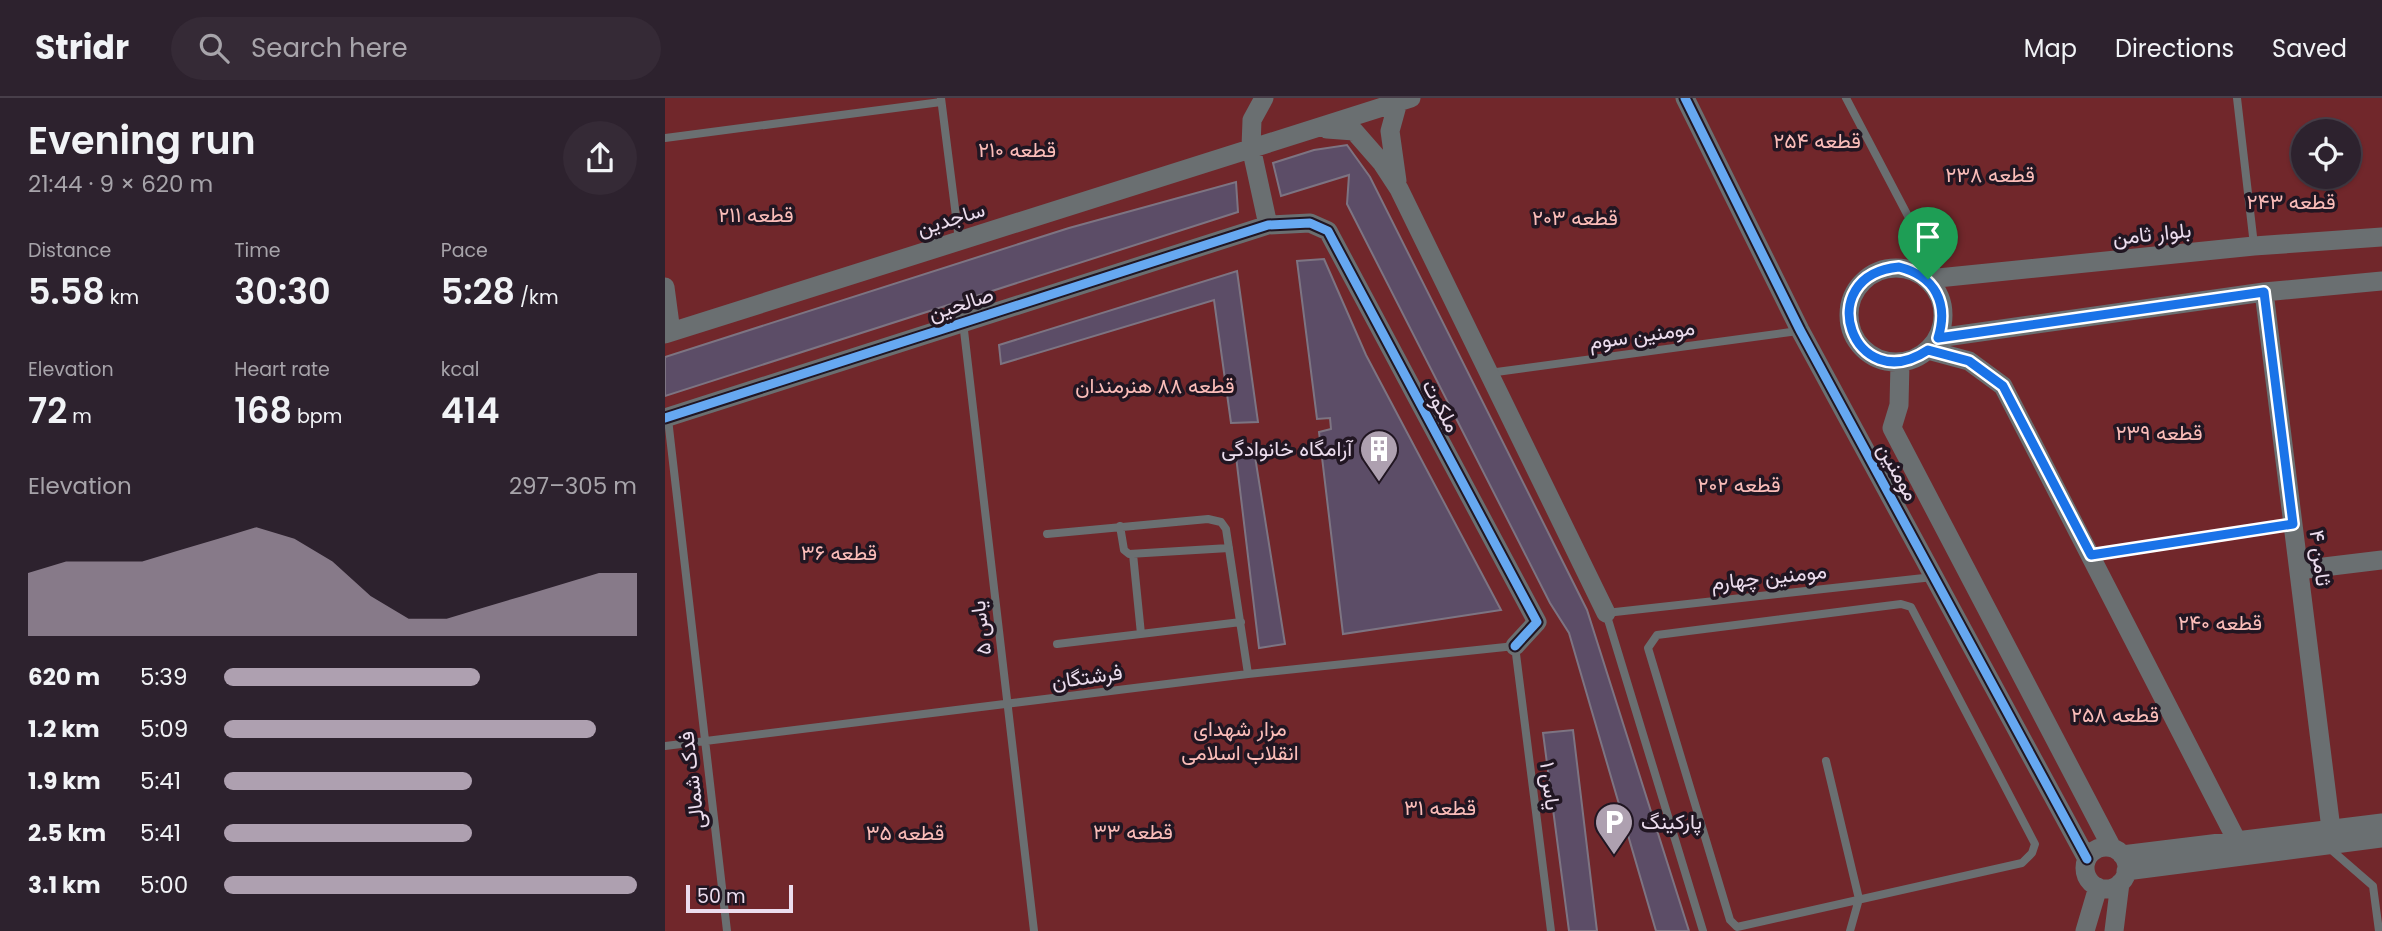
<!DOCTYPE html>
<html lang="en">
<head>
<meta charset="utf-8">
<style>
	body { margin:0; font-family:Poppins,Vazirmatn,sans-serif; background:#352a36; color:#f1f3f6; height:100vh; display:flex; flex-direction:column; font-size:26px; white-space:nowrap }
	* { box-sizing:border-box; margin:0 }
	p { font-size:23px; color:#a7a4aa }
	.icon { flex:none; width:38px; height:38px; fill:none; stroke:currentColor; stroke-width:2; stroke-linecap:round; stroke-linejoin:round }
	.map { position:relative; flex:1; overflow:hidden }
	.sheet { display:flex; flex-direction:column; background:#2d222e; width:665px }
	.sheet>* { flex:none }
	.buttons { position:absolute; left:1626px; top:21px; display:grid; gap:14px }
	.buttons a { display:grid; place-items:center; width:70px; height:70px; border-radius:50%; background:#2d222e; box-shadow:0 2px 5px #0004,0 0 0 2px #483f4a; font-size:35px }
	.scale { position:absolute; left:21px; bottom:18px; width:107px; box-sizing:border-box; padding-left:7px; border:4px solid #ecddee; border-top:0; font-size:19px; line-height:24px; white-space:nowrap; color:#ecddee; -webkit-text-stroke:5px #211622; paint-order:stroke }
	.pin { position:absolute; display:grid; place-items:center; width:60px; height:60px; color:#fff; margin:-72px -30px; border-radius:50% 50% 50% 0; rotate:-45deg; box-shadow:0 0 7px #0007 }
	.pin .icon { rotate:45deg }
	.round { display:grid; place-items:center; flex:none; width:74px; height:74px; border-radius:37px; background:#352a36 }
	.headline { display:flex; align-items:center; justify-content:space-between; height:119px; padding:0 28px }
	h1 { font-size:38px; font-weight:600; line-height:52px }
	.metrics { display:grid; grid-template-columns:repeat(3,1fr); gap:10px; height:119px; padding:7px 28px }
	.metrics div { display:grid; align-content:center }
	.metrics b { font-size:35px; font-weight:600 }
	.metrics small { font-size:19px; font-weight:400 }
	.metrics p { font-size:19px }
	.chart { height:196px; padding:14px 28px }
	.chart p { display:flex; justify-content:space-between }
	.chart svg { width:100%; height:126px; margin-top:7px; fill:#aea0b0; opacity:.7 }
	ul { padding:0 28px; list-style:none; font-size:23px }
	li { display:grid; grid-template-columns:112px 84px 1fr; align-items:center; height:52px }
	li i { height:18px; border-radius:9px; background:#aea0b0 }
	header { display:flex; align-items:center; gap:42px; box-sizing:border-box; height:98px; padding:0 35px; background:#2d222e; border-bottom:2px solid #483f4a }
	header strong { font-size:33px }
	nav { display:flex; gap:38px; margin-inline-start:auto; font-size:24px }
	.search { width:490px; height:63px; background:#352a36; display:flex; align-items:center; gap:18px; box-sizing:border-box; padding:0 24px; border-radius:38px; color:#a7a4aa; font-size:26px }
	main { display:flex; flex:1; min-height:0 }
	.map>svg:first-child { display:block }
</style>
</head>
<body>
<header>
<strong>Stridr</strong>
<div class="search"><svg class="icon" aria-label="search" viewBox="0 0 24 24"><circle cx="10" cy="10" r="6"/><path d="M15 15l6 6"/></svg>Search here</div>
<nav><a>Map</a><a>Directions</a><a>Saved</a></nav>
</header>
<main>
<section class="sheet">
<div class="headline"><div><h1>Evening run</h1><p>21:44 · 9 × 620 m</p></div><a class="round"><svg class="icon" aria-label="share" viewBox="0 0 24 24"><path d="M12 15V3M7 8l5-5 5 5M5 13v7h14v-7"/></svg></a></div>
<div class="metrics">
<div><p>Distance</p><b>5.58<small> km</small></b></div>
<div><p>Time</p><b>30:30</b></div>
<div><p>Pace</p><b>5:28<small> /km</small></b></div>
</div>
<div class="metrics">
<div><p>Elevation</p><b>72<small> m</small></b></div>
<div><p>Heart rate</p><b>168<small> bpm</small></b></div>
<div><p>kcal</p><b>414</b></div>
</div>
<div class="chart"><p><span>Elevation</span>297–305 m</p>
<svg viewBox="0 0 160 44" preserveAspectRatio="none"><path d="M0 44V22L10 18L20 18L30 18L40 14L50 10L60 6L70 10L80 18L90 30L100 38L110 38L120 34L130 30L140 26L150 22L160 22V44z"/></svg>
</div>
<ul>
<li><b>620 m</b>5:39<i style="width:62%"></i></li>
<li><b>1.2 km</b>5:09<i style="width:90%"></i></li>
<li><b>1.9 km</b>5:41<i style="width:60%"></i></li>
<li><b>2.5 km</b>5:41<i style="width:60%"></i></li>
<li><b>3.1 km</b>5:00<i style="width:100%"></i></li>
</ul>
</section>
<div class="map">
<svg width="1717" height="833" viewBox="0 0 1717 833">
	<rect width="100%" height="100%" fill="#3c2e3e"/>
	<!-- green -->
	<path fill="#71272b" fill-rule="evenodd" d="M0 0H1717V833H0ZM1638 33H1684V79H1638Z"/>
	<!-- building -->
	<path fill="#5c4d67" stroke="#7d7482" stroke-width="2" d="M682 47 705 79 922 512 1024 833H991L904 535 885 505 682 106 684 77 616 98 608 65 649 52Z
		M571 84 573 114 0 298V259L404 130Z
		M659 161 701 257 836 512 678 536 654 334 666 331 665 320 652 321 632 163Z
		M572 173 593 324 566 325 549 202 336 266 334 247Z
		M588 346 620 546 594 550 570 350Z
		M908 632 932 833H904L878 635Z"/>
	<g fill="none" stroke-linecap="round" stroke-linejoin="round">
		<!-- service -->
		<path stroke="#6a6f71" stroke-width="8" d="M276 0 294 142
			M1181 0 1274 177
			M1572 0 1589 147
			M0 40 276 4
			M298 224 369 833
			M824 275 1133 233
			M3 321 62 833
			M455 428 459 452 464 456 564 450
			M382 436 543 421 556 424 561 431 583 576
			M468 456 476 536
			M1427 457 1628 426
			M1236 506 1246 509 1370 746 1367 755 1357 765 1072 829 1065 822 983 550 992 537Z
			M392 546 576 524
			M0 648 583 576 850 548 886 833
			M1161 663 1194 801 1185 833
			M1663 749 1708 788 1714 833
			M1038 833 941 515 1268 479"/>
		<!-- tertiary -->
		<path stroke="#6a6f71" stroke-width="19" d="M599 0 587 22 586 49 603 127
			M1020 0 1135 232 1422 761
			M662 31 689 33 717 65 734 91 941 515
			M732 83 725 33 733 4
			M1184 217a47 47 0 1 1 94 0a47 47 0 1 1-94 0Z
			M1263 181 1589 148 1717 139
			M0 189 6 234
			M1599 194 1666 731
			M0 236 746 0
			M1273 240 1599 194 1717 183
			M1263 252 1304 263 1338 288 1571 741
			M1235 265 1234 307 1227 330 1447 750
			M0 320 603 127 645 125 663 133 872 524 850 548
			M1634 472 1717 462
			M1420 770a21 21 0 1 1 42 0a21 21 0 1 1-42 0Z
			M1457 757 1717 725
			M1461 773 1717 740
			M1420 833 1433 789
			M1449 833 1455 785"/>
		<defs>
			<path id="cycleway" d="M1020 0 1135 232 1422 761
				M0 320 603 127 645 125 663 133 872 524 850 548"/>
		</defs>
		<!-- cycleway casing -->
		<use href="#cycleway" stroke="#211622" stroke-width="13"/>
		<!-- cycleway -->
		<use href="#cycleway" stroke="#66a8f1" stroke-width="9"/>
	</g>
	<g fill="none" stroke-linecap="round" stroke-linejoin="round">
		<defs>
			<path id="route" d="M1234 169C1270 178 1284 205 1273 240L1599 194 1628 426 1426 457 1338 288 1304 263 1263 252C1188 302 1145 177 1234 169Z"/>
		</defs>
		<!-- route casing -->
		<use href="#route" stroke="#fff" stroke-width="14"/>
		<!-- route -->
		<use href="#route" stroke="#1a73e8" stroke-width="9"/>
	</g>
	<!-- icons -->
	<defs>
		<symbol id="building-pin" viewBox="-11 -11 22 30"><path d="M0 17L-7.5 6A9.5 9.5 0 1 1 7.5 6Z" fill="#aea0b0" stroke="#211622"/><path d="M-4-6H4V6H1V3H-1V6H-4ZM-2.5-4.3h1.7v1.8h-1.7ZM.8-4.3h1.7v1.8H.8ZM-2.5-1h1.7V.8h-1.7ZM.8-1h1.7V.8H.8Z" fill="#fff"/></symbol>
		<symbol id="parking-pin" viewBox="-11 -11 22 30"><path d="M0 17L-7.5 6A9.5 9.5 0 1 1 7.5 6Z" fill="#aea0b0" stroke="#211622"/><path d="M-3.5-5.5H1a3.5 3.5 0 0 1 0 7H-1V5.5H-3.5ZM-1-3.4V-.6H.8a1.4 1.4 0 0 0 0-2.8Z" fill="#fff"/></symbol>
	</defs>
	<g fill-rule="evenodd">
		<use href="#building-pin" x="692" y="329" width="44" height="60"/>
		<use href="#parking-pin" x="927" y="702" width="44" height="60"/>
	</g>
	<g text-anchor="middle" stroke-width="7" stroke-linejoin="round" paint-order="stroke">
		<!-- park labels -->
		<g font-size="21" fill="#fbbdb9" stroke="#211622">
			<text x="1152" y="50">قطعه ۲۵۴</text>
			<text x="352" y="59">قطعه ۲۱۰</text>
			<text x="1325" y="84">قطعه ۲۳۸</text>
			<text x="1626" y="111">قطعه ۲۴۳</text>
			<text x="91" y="124">قطعه ۲۱۱</text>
			<text x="910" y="127">قطعه ۲۰۳</text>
			<text x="490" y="295">قطعه ۸۸ هنرمندان</text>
			<text x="1494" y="342">قطعه ۲۳۹</text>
			<text x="1074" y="394">قطعه ۲۰۲</text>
			<text x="174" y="462">قطعه ۳۶</text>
			<text x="1555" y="532">قطعه ۲۴۰</text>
			<text x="1450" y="624">قطعه ۲۵۸</text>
			<text x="575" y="638">مزار شهدای<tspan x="575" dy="24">انقلاب اسلامی</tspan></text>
			<text x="775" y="717">قطعه ۳۱</text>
			<text x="468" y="741">قطعه ۳۳</text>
			<text x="240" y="742">قطعه ۳۵</text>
		</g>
		<!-- street labels -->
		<g font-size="21" fill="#ecddee" stroke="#211622">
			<text transform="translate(286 121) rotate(-17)" y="7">ساجدین</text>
			<text transform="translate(1487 136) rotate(-6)" y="7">بلوار ثامن</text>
			<text transform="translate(296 206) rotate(-18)" y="7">صالحین</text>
			<text transform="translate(977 237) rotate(-8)" y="7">مومنین سوم</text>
			<text transform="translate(776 308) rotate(62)" y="7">ملکوت</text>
			<text transform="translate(1233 374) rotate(61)" y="7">مومنین</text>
			<text transform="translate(1655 460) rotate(83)" y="7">ثامن ۴</text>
			<text transform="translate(1104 479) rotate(-6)" y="7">مومنین چهارم</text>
			<text transform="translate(316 530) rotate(-97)" y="7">یاس ۵</text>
			<text transform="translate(422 579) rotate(-8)" y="7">فرشتگان</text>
			<text transform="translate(27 682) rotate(-97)" y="7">فدک شمالی</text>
			<text transform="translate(885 688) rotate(83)" y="7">یاس ۱</text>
		</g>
		<!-- poi labels -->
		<g font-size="21" fill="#ecddee" stroke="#211622" text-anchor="end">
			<text x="687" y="358">آرامگاه خانوادگی</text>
			<text x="976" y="731" text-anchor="start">پارکینگ</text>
		</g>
	</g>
</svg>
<div class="buttons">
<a><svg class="icon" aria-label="locate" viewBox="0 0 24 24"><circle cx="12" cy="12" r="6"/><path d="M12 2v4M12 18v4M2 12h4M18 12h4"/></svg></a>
</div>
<div class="scale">50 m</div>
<div class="pin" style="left:1263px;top:181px;background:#1e9e55"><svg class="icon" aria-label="arrive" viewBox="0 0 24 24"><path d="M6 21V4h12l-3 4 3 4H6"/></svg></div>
</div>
</main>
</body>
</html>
